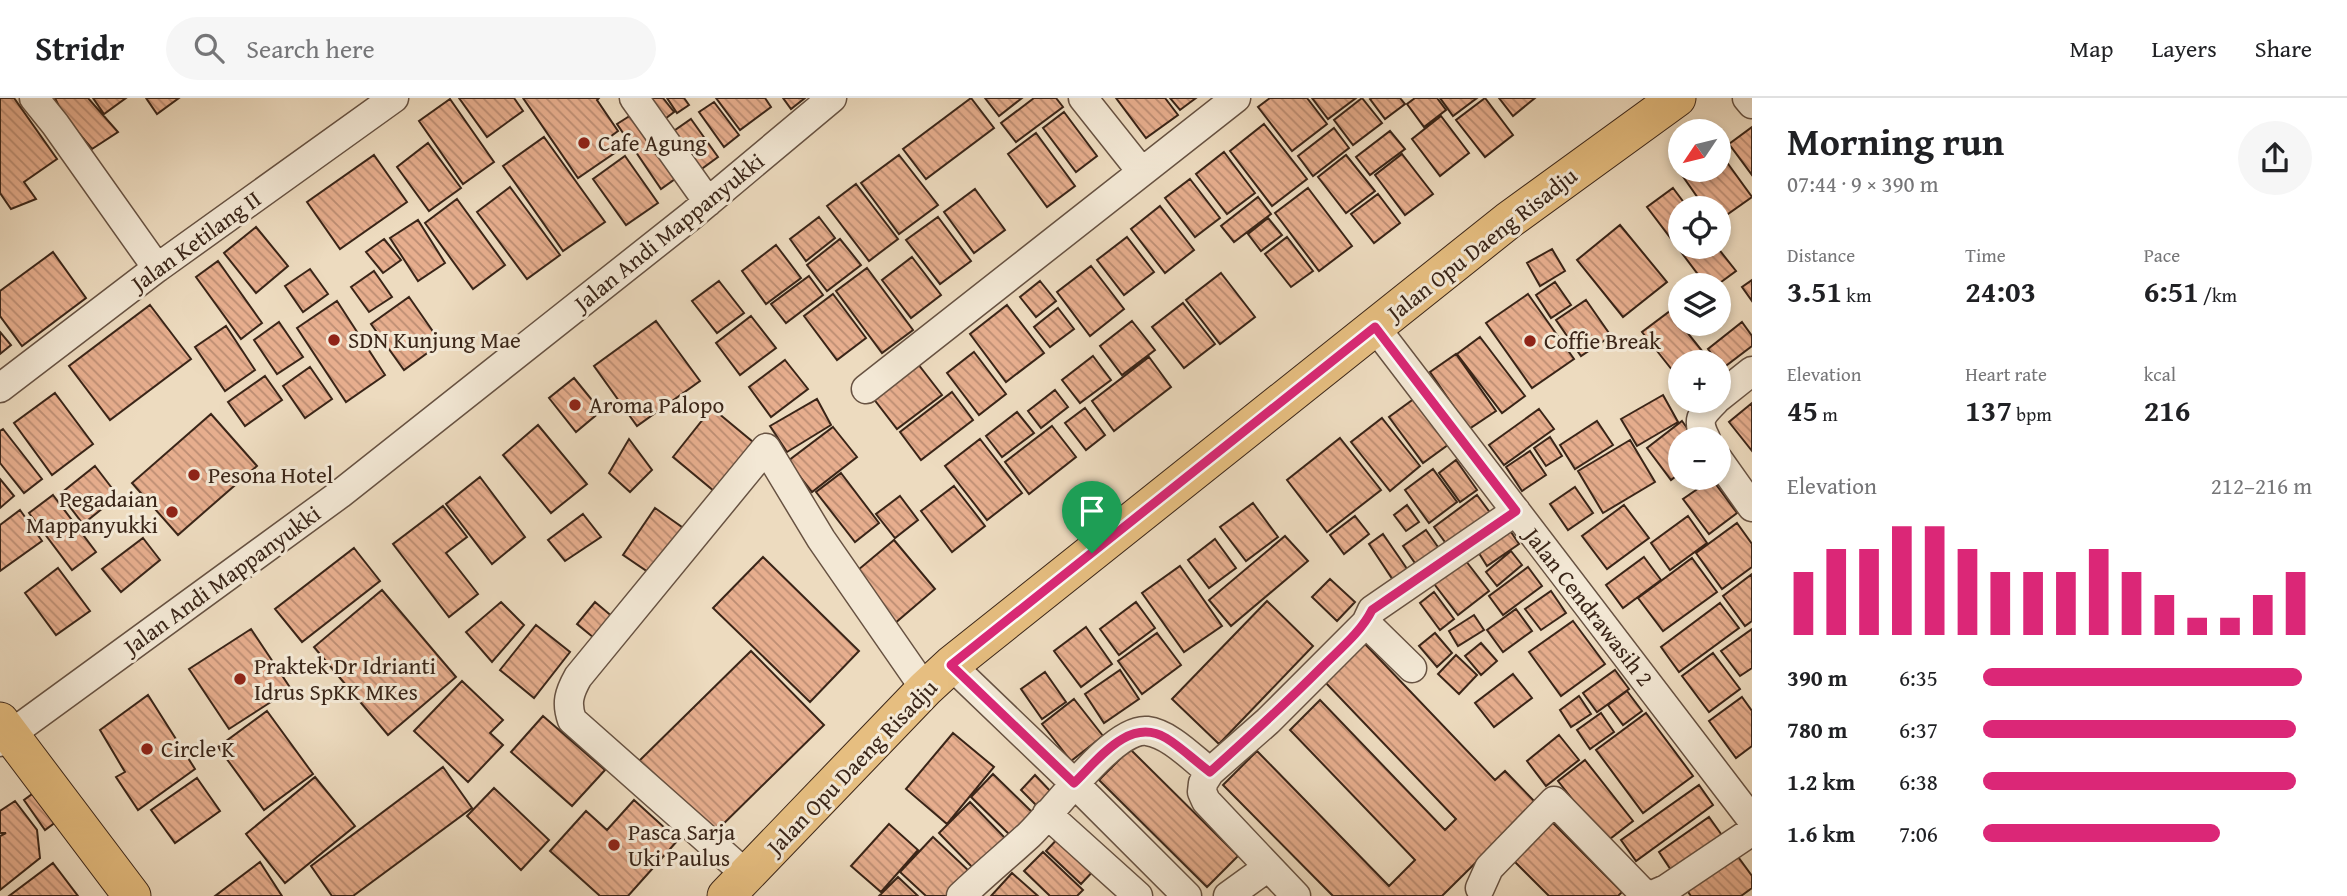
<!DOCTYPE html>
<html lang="en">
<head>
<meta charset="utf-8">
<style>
	body { margin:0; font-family:"Gentium Book Plus",serif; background:#f6f6f6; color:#202124; height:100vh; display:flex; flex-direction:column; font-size:26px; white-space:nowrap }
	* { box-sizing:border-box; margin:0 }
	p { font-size:23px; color:#757577 }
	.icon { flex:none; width:38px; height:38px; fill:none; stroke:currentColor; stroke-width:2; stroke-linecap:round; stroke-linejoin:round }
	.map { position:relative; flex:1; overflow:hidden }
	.panel { display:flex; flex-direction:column; background:#fff; width:595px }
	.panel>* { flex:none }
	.needle { width:46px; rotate:235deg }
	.controls { position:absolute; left:1668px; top:21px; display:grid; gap:14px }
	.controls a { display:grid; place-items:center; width:63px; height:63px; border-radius:50%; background:#fff; box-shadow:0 4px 10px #0003; font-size:35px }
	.pin { position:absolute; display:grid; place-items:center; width:60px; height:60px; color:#fff; margin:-72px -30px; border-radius:50% 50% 50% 0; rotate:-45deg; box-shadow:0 0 7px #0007 }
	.pin .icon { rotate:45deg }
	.round { display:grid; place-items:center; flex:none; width:74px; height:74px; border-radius:37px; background:#f6f6f6 }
	.head { display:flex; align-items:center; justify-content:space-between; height:119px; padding:0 35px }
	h1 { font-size:38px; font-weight:700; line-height:52px }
	.metrics { display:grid; grid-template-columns:repeat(3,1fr); gap:10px; height:119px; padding:7px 35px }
	.metrics div { display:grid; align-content:center }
	.metrics b { font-size:30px; font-weight:700 }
	.metrics small { font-size:19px; font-weight:400 }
	.metrics p { font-size:19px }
	.chart { height:196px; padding:14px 35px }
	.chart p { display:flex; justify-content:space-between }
	.chart svg { width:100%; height:126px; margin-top:7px; stroke:#db2777; stroke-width:6 }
	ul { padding:0 35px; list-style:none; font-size:23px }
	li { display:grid; grid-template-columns:112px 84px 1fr; align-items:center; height:52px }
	li i { height:18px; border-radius:9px; background:#db2777 }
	header { display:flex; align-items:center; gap:42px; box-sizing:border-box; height:98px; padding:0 35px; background:#fff; border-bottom:2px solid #e0e0e0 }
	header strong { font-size:33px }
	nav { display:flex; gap:38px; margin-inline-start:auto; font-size:24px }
	.search { width:490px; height:63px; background:#f6f6f6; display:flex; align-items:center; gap:18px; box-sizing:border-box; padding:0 24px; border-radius:38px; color:#757577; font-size:26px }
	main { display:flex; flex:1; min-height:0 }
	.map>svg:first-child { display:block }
</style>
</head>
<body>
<header>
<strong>Stridr</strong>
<div class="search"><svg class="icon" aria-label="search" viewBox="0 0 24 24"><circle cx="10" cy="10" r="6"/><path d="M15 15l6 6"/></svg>Search here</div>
<nav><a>Map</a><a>Layers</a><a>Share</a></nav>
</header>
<main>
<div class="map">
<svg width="1752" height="798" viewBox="0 0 1752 798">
	<defs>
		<pattern id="building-back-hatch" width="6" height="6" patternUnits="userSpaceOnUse" patternTransform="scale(1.75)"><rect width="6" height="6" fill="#e7ae8e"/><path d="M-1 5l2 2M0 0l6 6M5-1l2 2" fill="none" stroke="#bc8d73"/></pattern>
	</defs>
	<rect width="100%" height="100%" fill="#eddbbf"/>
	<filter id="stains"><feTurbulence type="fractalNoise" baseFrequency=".00286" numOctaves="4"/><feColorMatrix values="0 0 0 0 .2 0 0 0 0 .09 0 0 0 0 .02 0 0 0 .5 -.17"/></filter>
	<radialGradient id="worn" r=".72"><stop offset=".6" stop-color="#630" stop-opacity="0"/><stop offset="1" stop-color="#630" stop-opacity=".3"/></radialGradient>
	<!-- building -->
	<path fill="url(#building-back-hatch)" stroke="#3a2518" stroke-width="2" d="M0 0H14L57 61 24 84 36 101 11 111 0 95Z
		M55 0H88L118 34 92 51 62 15Z
		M93 0H126L104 16Z
		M146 0H179L157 16Z
		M459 0H514L523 13 487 39Z
		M523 0H599L597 2 618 33 610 39 619 52 578 80Z
		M644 0H663L674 14 657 27Z
		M667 0H684L689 7 677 15Z
		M716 0H765L771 9 740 32Z
		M783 0H805L791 11Z
		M971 0 994 30 926 81 903 51Z
		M985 0H1022L999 18Z
		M1034 0H1056L1063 9 1016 44 1001 25Z
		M1116 0H1165L1178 17 1146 40Z
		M1170 0H1196L1180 12Z
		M1270 0H1307L1327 26 1292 53 1258 9Z
		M1312 0H1356L1328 21Z
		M1362 0 1382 25 1353 47 1334 22Z
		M1372 0H1400L1405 6 1385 21 1370 1Z
		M1415 0H1437L1446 12 1424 29 1407 6Z
		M1440 0H1477L1453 18Z
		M1485 0 1513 37 1485 59 1456 22Z
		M1499 0H1535L1513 18Z
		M450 1 494 64 463 86 419 23Z
		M714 4 739 37 724 49 699 14Z
		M639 12 682 76 661 91 617 26Z
		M1064 14 1097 58 1076 74 1043 30Z
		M1441 18 1469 55 1440 78 1412 41Z
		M691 21 718 59 696 75 668 37Z
		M1264 26 1307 81 1272 108 1230 53Z
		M1752 29V77L1729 46Z
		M1334 30 1349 50 1313 78 1298 58Z
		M1390 33 1405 51 1370 77 1356 59Z
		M1036 35 1075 88 1047 109 1008 56Z
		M544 39 605 124 563 153 503 68Z
		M428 45 461 90 429 113 397 69Z
		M1718 52 1752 99 1718 123V110H1705L1677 70 1680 68V72H1718Z
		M1224 54 1255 95 1227 116 1196 76Z
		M1402 56 1433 96 1405 117 1375 77Z
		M374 57 407 104 340 151 307 104Z
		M899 57 938 107 899 136 861 85Z
		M1346 57 1375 93 1346 115 1318 79Z
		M625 58 658 105 626 127 593 81Z
		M1190 81 1220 120 1195 139 1165 100Z
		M856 86 898 141 869 163 827 108Z
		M510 89 560 157 527 181 477 114Z
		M1308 90 1352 148 1319 173 1275 115Z
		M1673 90 1688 110H1680V149H1717L1736 173 1717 187H1706L1647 109Z
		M975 91 1005 132 974 155 944 114Z
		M1378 96 1400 125 1374 145 1351 116Z
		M1258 99 1271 116 1234 144 1221 128Z
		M457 101 505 167 473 191 425 125Z
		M1160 108 1194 152 1165 175 1131 131Z
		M819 119 835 140 806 163 790 141Z
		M938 119 971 163 940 186 906 142Z
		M1268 120 1282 137 1261 153 1248 136Z
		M418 122 445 165 418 183 390 140Z
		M1620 127 1667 184 1623 219 1577 162Z
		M256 129 288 168 256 195 224 155Z
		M1127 139 1154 174 1124 197 1097 162Z
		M1287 139 1313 173 1291 189 1265 156Z
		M384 141 401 162 383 175 366 154Z
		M840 141 861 167 827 193 807 167Z
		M776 147 801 180 766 206 742 173Z
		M1552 151 1565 173 1540 188 1527 165Z
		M53 154 86 200 22 248 0 218V193Z
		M912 159 941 197 911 220 882 182Z
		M218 163 262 225 241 241 196 179Z
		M1091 168 1124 211 1090 238 1057 194Z
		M867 170 913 232 882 255 836 193Z
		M310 171 328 196 303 214 285 188Z
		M374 173 392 199 369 214 351 189Z
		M1221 175 1255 219 1220 246 1186 202Z
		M809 178 823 197 786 225 771 206Z
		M1752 182V203L1742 189Z
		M719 183 744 215 717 235 692 203Z
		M1040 183 1056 203 1036 219 1020 199Z
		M1555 184 1571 207 1551 220 1536 197Z
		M833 196 866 240 837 262 804 218Z
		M1528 196 1574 261 1532 290 1486 225Z
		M409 199 441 245 404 272 371 226Z
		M1586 202 1611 238 1581 258 1556 222Z
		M337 203 385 277 346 304 297 230Z
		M1183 205 1215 246 1184 270 1152 229Z
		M150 207 191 261 110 322 69 268Z
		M1007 207 1044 255 1006 284 970 236Z
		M1058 210 1074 231 1050 249 1034 229Z
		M1670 213 1711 264H1680V282L1642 234Z
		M751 218 776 250 740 277 716 245Z
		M656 223 700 283 637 328 594 268Z
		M1132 223 1155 252 1122 277 1100 248Z
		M279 224 303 259 277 276 254 242Z
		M1742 224 1752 238V248L1723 270 1708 251Z
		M226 228 255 272 225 293 195 249Z
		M0 234 11 247 0 256Z
		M1480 239 1525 298 1502 315 1457 256Z
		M974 254 1006 296 979 317 947 275Z
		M1456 256 1496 313 1469 331 1430 274Z
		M1093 258 1111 282 1080 305 1062 282Z
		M1149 259 1171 289 1114 333 1092 303Z
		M785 262 808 291 771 319 749 289Z
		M918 266 942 297 897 331 873 300Z
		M310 269 332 301 305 320 283 288Z
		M265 278 282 302 245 328 228 304Z
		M574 280 601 313 576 334 549 300Z
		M1055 292 1068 309 1041 330 1028 313Z
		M952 294 973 322 921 362 900 334Z
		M55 295 93 346 52 377 14 325Z
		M1422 295 1456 341 1423 365 1389 319Z
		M1663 297 1678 324 1637 348 1621 321Z
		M817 301 831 327 787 354 770 328Z
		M1752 305V353L1729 324Z
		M712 310 759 349 720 398 673 359Z
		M1085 310 1105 337 1086 352 1065 325Z
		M1539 311 1554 331 1504 367 1489 347Z
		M1017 314 1034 335 1002 359 986 338Z
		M211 316 257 368 178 437 132 385Z
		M1382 320 1420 368 1390 393 1351 344Z
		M1597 323 1613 347 1575 371 1560 347Z
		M1682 323 1695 341H1680V375L1671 382 1647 350Z
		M538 327 587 386 551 415 503 357Z
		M1052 328 1076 359 1029 396 1005 364Z
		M833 329 857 359 812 394 788 363Z
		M3 331 42 381 24 395 0 365V333Z
		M1550 339 1562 358 1546 368 1534 350Z
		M1340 340 1381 392 1327 434 1287 382Z
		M629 341 652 372 630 394 609 375Z
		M980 341 1022 395 987 422 945 368Z
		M1630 342 1655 384 1603 415 1578 373Z
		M1530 353 1546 377 1522 393 1506 369Z
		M1456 362 1477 392 1460 404 1439 375Z
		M95 368 118 398 83 426 60 396Z
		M1433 371 1457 404 1429 425 1405 392Z
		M841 375 879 425 855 444 816 394Z
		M480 379 525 439 492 466 446 406Z
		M0 381 14 398 0 410Z
		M1712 381 1737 415 1709 436 1683 401Z
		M954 388 985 428 952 454 921 413Z
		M1575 389 1593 415 1568 432 1550 406Z
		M53 397 96 454 72 472 29 415Z
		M1477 397 1497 424 1453 455 1434 429Z
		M900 398 918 422 895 440 876 416Z
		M1253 405 1278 439 1246 463 1220 429Z
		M1407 407 1419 424 1406 433 1394 417Z
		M1624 407 1649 440 1607 471 1582 438Z
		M443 408 467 439 446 455 478 496 449 519 393 446Z
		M655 410 689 434 657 480 623 457Z
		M20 412 42 443 0 473V427Z
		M583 416 601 439 565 463 548 442Z
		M1355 418 1369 436 1344 456 1330 437Z
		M1688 418 1707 445 1670 472 1651 445Z
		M1737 425 1752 446V469L1722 491 1696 455Z
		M1509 431 1519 446 1487 468 1477 452Z
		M1426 432 1445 459 1422 475 1403 448Z
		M1383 436 1414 481 1399 491 1369 446Z
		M1285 438 1308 463 1231 528 1209 502Z
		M143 440 160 462 121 494 102 471Z
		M1215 441 1236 470 1209 490 1188 462Z
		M894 442 935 491 894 526 852 477Z
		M354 450 380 483 302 544 275 511Z
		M1511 453 1522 467 1497 488 1486 474Z
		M1459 454 1489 493 1458 517 1428 478Z
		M763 459 859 553 810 604 713 510Z
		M1644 459 1661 482 1623 510 1606 487Z
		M1692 460 1717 494 1663 533 1638 500Z
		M1180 468 1222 528 1184 554 1142 495Z
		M1528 469 1542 488 1503 517 1489 498Z
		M58 470 90 513 56 537 25 495Z
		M1752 476V523L1745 528 1723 498Z
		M1330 481 1355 504 1337 523 1312 499Z
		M382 492 456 579 388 637 314 549Z
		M1551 493 1566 515 1541 532 1525 511Z
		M1434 494 1454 521 1440 532 1420 505Z
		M1267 503 1313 548 1219 646 1172 601Z
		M501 504 524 527 492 564 466 534Z
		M595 504 614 520 594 540 577 526Z
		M1136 504 1155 530 1119 557 1100 531Z
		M1720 505 1739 530 1679 574 1661 549Z
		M1516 511 1532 533 1503 554 1487 532Z
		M1474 517 1484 532 1458 548 1449 533Z
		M1573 523 1605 566 1561 598 1529 554Z
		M536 527 570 554 534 600 500 572Z
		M1086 529 1112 566 1081 589 1054 553Z
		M251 531 291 591 229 631 189 571Z
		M1752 531V570L1740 578 1721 553Z
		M1157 535 1181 567 1142 596 1118 563Z
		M1435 535 1452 555 1437 569 1419 548Z
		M1364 545 1495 682 1505 673 1536 705 1442 798H1333L1223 687 1257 653 1389 788 1415 762 1290 632 1320 602 1445 732 1456 721 1324 583Z
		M1481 545 1497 563 1481 577 1465 558Z
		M751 553 824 627 710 739 637 665Z
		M1713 555 1740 591 1709 614 1682 578Z
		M1456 557 1477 577 1459 596 1438 576Z
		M1120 572 1139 601 1104 625 1085 596Z
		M1615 572 1629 591 1597 614 1583 595Z
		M1045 574 1066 604 1042 621 1021 591Z
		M1513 576 1532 600 1494 629 1475 605Z
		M462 583 503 622 490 635 503 647 468 684 414 633Z
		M1627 593 1642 613 1623 627 1608 607Z
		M148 597 195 671 138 712 116 679 125 674 100 632Z
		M1579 598 1591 616 1571 629 1560 612Z
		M1742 599 1752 613V648L1736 660 1709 623Z
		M1074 601 1103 638 1071 663 1042 626Z
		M267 613 313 676 264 712 218 649Z
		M1601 615 1614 634 1590 651 1577 632Z
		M1646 615 1693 678 1643 715 1596 652Z
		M543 618 605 672 572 708 511 654Z
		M953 635 994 669 947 726 906 691Z
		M1559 637 1579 662 1546 688 1527 663Z
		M1130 651 1238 758 1207 789 1099 682Z
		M1585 662 1633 723 1606 744 1558 683Z
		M443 669 472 710 353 798H332L311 768Z
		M993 676 1034 716 1012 739 971 699Z
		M1035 677 1053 696 1039 710 1021 692Z
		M315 679 355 728 285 785 246 736Z
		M197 680 220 713 175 745 151 712Z
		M1699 687 1713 707 1636 763 1621 742Z
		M43 688 64 718 45 732 24 702Z
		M494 690 549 742 521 772 467 718Z
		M634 702 678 742 628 798H600L550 753 586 713 607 732Z
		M15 703 37 732 40 760 0 792V738L6 735H0V713Z
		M970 704 1005 740 974 771 939 735Z
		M1709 719 1726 743 1675 778 1659 754Z
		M1551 723 1622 794 1618 798H1549L1512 761Z
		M889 726 918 752 881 794 851 768Z
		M1062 736 1097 769 1081 786 1046 753Z
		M933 739 970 774 948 798H926L900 774Z
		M1043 754 1083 792 1077 798H1050L1024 773Z
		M1736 756 1752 778V790L1741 798H1691L1686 791Z
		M260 764 282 798H215Z
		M53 765 78 798H9Z
		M1012 775 1038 798H991Z
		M898 779 918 798H879Z"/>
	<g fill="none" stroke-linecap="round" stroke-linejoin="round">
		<defs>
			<path id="minor" d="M34 0 55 26 157 170
				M634 0 708 104
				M1083 0 1141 73
				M1747 0 1752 6
				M1375 229 1752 722
				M0 290 157 170 394 0
				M866 291 1236 0
				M1718 300 1752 273
				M1706 341C1696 322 1701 317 1715 303
				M1718 361 1752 409
				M951 567 1074 685 1187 798
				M1412 570 1366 525 1372 512 1516 413
				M0 644 340 396 691 118 832 0
				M1047 716 1138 798
				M748 778 572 622C566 605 569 595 578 579L766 350 821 441 925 591
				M1480 790 1489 770 1554 703 1646 798
				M961 798C983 777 1006 758 1029 737 1054 714 1113 629 1147 633 1170 636 1192 660 1210 674
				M1228 798 1268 769
				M1296 798 1206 703 1202 694 1203 685 1210 674 1268 623 1366 525
				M1650 798 1666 791 1752 733"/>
			<path id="major" d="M0 623 132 798
				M726 798 925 591 951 567 1509 122 1677 0"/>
		</defs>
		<!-- minor casing -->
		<use href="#minor" stroke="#675242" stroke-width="31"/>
		<!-- major casing -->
		<use href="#major" stroke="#3a2518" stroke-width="39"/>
		<!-- minor -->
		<use href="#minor" stroke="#f3e8d5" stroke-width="28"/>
		<!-- major -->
		<use href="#major" stroke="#e6be80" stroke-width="37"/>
	</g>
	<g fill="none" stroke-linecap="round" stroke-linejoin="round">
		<defs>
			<path id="route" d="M1375 229 1516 413 1372 512C1361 534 1340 551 1322 569 1286 605 1248 640 1210 674 1195 663 1181 649 1166 640 1129 618 1098 662 1074 685L951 567Z"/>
		</defs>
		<!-- route casing -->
		<use href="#route" stroke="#fff" stroke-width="14"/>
		<!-- route -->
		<use href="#route" stroke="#db2777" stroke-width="9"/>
	</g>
	<!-- markers -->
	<g fill="#8f2418" stroke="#f3e8d5" stroke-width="2.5">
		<circle cx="584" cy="45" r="7"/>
		<circle cx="334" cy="242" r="7"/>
		<circle cx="1530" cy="243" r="7"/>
		<circle cx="575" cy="307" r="7"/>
		<circle cx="194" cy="377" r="7"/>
		<circle cx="172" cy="414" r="7"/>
		<circle cx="240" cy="581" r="7"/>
		<circle cx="147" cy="651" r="7"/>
		<circle cx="614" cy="747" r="7"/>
	</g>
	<g text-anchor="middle" stroke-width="6" stroke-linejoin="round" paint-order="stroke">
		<!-- poi labels -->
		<g font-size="23" fill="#3a2518" stroke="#f3e8d5" text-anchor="start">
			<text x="598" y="53">Cafe Agung</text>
			<text x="348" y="250">SDN Kunjung Mae</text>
			<text x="1544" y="251">Coffie Break</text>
			<text x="589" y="315">Aroma Palopo</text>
			<text x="208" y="385">Pesona Hotel</text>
			<text x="158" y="409" text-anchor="end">Pegadaian<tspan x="158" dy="26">Mappanyukki</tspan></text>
			<text x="254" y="576">Praktek Dr Idrianti<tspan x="254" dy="26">Idrus SpKK MKes</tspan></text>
			<text x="161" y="659">Circle K</text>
			<text x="628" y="742">Pasca Sarja<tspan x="628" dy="26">Uki Paulus</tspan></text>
		</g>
		<!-- street labels -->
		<g font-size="23" fill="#3a2518" stroke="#f3e8d5">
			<text transform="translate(669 134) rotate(-39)" y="8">Jalan Andi Mappanyukki</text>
			<text transform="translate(196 143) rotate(-36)" y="8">Jalan Ketilang II</text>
			<text transform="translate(1482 146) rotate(-38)" y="8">Jalan Opu Daeng Risadju</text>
			<text transform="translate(222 482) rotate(-36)" y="8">Jalan Andi Mappanyukki</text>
			<text transform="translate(1589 509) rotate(52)" y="8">Jalan Cendrawasih 2</text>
			<text transform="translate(852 669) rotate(-46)" y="8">Jalan Opu Daeng Risadju</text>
		</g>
	</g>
	<rect width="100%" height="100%" filter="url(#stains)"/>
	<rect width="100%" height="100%" fill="url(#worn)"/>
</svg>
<div class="controls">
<a><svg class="needle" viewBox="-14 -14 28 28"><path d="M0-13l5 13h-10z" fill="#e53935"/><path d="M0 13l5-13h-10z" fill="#757577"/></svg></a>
<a><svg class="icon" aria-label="locate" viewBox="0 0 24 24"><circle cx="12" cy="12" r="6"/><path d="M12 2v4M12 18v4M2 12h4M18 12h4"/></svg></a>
<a><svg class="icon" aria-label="layers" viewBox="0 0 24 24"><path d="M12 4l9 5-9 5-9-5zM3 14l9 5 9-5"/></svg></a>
<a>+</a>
<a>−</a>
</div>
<div class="pin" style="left:1092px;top:455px;background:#1e9e55"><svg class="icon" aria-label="arrive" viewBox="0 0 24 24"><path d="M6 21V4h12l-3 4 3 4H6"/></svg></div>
</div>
<section class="panel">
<div class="head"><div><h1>Morning run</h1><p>07:44 · 9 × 390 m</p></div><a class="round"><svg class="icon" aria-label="share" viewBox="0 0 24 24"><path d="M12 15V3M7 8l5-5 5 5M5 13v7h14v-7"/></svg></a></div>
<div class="metrics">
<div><p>Distance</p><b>3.51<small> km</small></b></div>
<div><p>Time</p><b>24:03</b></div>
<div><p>Pace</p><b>6:51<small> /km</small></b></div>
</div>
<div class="metrics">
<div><p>Elevation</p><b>45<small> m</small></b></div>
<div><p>Heart rate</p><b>137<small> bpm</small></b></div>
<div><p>kcal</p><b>216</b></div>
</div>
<div class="chart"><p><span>Elevation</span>212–216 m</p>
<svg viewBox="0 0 160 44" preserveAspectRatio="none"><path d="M5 44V22M15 44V14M25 44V14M35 44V6M45 44V6M55 44V14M65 44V22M75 44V22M85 44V22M95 44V14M105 44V22M115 44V30M125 44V38M135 44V38M145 44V30M155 44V22"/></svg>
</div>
<ul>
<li><b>390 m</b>6:35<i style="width:97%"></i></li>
<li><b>780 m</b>6:37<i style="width:95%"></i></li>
<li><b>1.2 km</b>6:38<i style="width:95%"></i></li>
<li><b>1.6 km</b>7:06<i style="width:72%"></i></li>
</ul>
</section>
</main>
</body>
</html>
